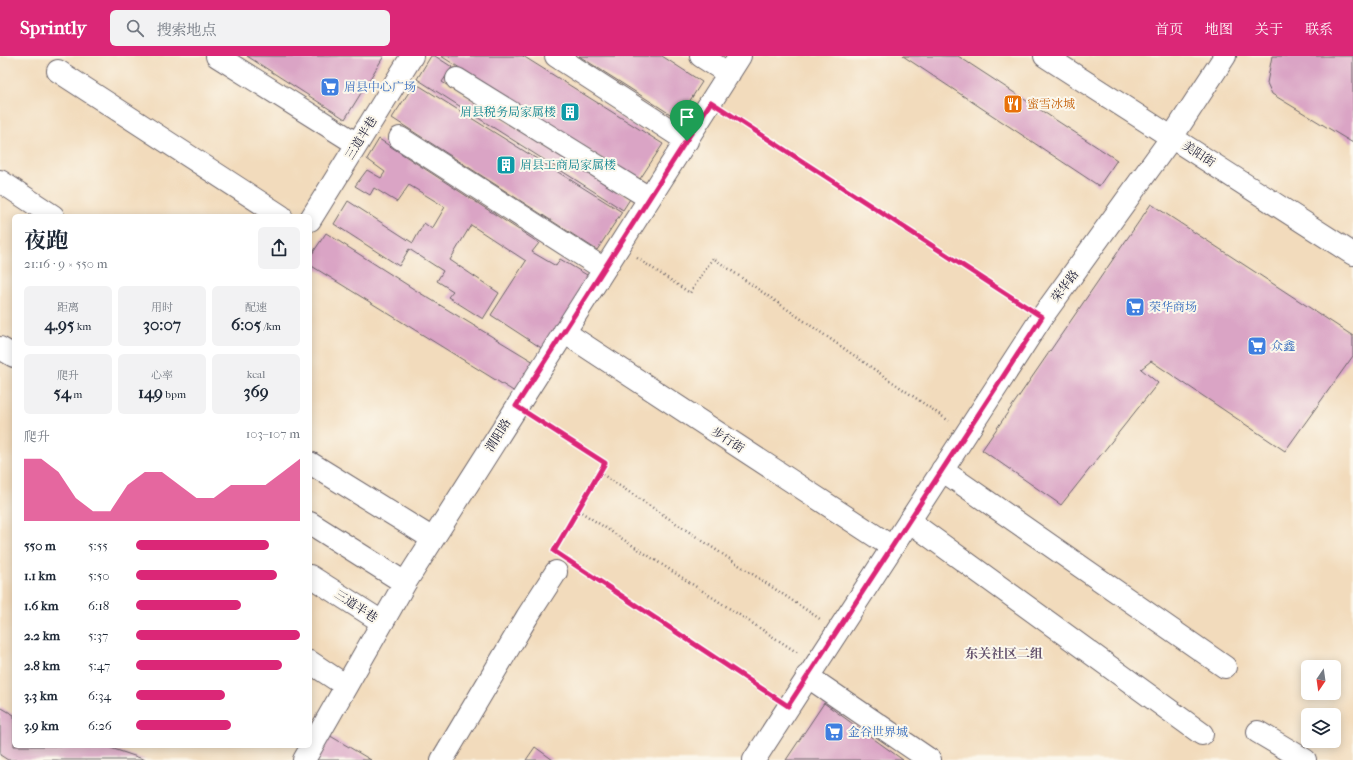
<!DOCTYPE html>
<html lang="zh">
<head>
<meta charset="utf-8">
<style>
	body { margin:0; font-family:"IM FELL French Canon","Noto Serif SC",serif; background:#f2f2f3; color:#1f2937; height:100vh; display:flex; flex-direction:column; font-size:15px; white-space:nowrap }
	* { box-sizing:border-box; margin:0 }
	p { font-size:13px; color:#747a83 }
	.icon { flex:none; width:22px; height:22px; fill:none; stroke:currentColor; stroke-width:2; stroke-linecap:round; stroke-linejoin:round }
	.map { position:relative; flex:1; overflow:hidden }
	.side { position:absolute; left:12px; top:158px; width:300px; height:534px; display:flex; flex-direction:column; background:#fff; border-radius:6px; box-shadow:0 2px 10px #0003 }
	.side>* { flex:none }
	.needle { width:26px; rotate:193deg }
	.controls { position:absolute; left:1301px; top:604px; display:grid; gap:8px }
	.controls a { display:grid; place-items:center; width:40px; height:40px; border-radius:6px; background:#fff; box-shadow:0 2px 10px #0003; font-size:20px }
	.pin { position:absolute; display:grid; place-items:center; width:34px; height:34px; color:#fff; margin:-41px -17px; border-radius:50% 50% 50% 0; rotate:-45deg; box-shadow:0 0 4px #0007 }
	.pin .icon { rotate:45deg }
	.round { display:grid; place-items:center; flex:none; width:42px; height:42px; border-radius:6px; background:#f2f2f3 }
	.head { display:flex; align-items:center; justify-content:space-between; height:68px; padding:0 12px }
	h1 { font-size:22px; font-weight:700; line-height:30px }
	.stats { display:grid; grid-template-columns:repeat(3,1fr); gap:6px; height:68px; padding:4px 12px }
	.stats div { display:grid; align-content:center; border-radius:6px; background:#f2f2f3; text-align:center }
	.stats b { font-size:17px; font-weight:700 }
	.stats small { font-size:11px; font-weight:400 }
	.stats p { font-size:11px }
	.chart { height:112px; padding:8px 12px }
	.chart p { display:flex; justify-content:space-between }
	.chart svg { width:100%; height:72px; margin-top:4px; fill:#db2777; opacity:.7 }
	ul { padding:0 12px; list-style:none; font-size:13px }
	li { display:grid; grid-template-columns:64px 48px 1fr; align-items:center; height:30px }
	li i { height:10px; border-radius:5px; background:#db2777 }
	header { display:flex; align-items:center; gap:24px; box-sizing:border-box; height:56px; padding:0 20px; background:#db2777; color:#fff }
	header strong { font-size:19px }
	nav { display:flex; gap:22px; margin-inline-start:auto; font-size:14px }
	.search { width:280px; height:36px; background:#f2f2f3; display:flex; align-items:center; gap:10px; box-sizing:border-box; padding:0 14px; border-radius:6px; color:#747a83; font-size:15px }
	.map>svg:first-child { display:block }
</style>
</head>
<body>
<header>
<strong>Sprintly</strong>
<div class="search"><svg class="icon" aria-label="search" viewBox="0 0 24 24"><circle cx="10" cy="10" r="6"/><path d="M15 15l6 6"/></svg>搜索地点</div>
<nav><a>首页</a><a>地图</a><a>关于</a><a>联系</a></nav>
</header>
<div class="map">
<svg width="1353" height="704" viewBox="0 0 1353 704">
	<rect width="100%" height="100%" fill="#fbf7ec"/>
	<filter id="ink" filterUnits="userSpaceOnUse"><feTurbulence type="fractalNoise" baseFrequency=".025" numOctaves="2"/><feDisplacementMap in="SourceGraphic" scale="8" xChannelSelector="R" yChannelSelector="G"/><feConvolveMatrix kernelMatrix="1 2 1 2 8 2 1 2 1" color-interpolation-filters="sRGB"/></filter>
	<filter id="wash" filterUnits="userSpaceOnUse"><feTurbulence type="fractalNoise" baseFrequency=".012" numOctaves="4" result="noise"/><feDisplacementMap in="SourceGraphic" scale="16" xChannelSelector="R" yChannelSelector="G"/><feGaussianBlur stdDeviation="0.9" result="paint"/><feColorMatrix in="noise" values="0 0 0 0 0 0 0 0 0 0 0 0 0 0 0 0 0 1.4 0 .05"/><feComposite in="paint" operator="in"/></filter>
	<g filter="url(#wash)">
		<rect width="100%" height="100%" fill="#f2dbbc"/>
		<g id="blocks">
			<!-- building -->
			<path fill="#daa4c5" d="M247 0H384L345 63Z
				M431 0H435L452 11 442 26 630 143 623 154 417 23Z
				M441 0H523L663 88 638 126Z
				M579 0H662L702 26 678 63Z
				M903 0H958L1117 104 1099 130Z
				M1272 0H1353V87L1272 38 1267 27Z
				M415 27 622 156 597 194 392 62Z
				M379 83 539 187 532 196 556 210 560 203 592 222 546 295 491 259 526 205 471 169 450 204 499 237 483 263 448 241 453 235 437 225 443 215 409 193 399 210 334 168 348 145 413 187 424 167 432 173 445 151 409 129 397 146 374 132 370 139 355 130 367 114 381 122 385 116 367 103Z
				M1151 148 1353 280V300L1285 395 1151 305 1141 313 1158 327 1061 449 982 394Z
				M326 177 420 237 534 306 515 336 310 209V201Z
				M824 647 903 704H786Z
				M0 651 14 659V690H105L146 704H8L0 699Z
				M327 678 371 704H313Z
				M535 691 553 704H526Z"/>
		</g>
	</g>
	<g filter="url(#ink)">
		<use href="#blocks" fill-opacity="0" stroke="#6b6368" stroke-width="1"/>
		<g fill="none" stroke-linecap="round" stroke-linejoin="round">
			<defs>
				<path id="minor" d="M217 0 357 88
					M556 0 687 85
					M701 0 729 18
					M58 15 281 160
					M457 23 649 142
					M400 82 604 213
					M0 125 53 160
					M310 164 412 0
					M564 276 892 491
					M0 292 14 300
					M310 407 433 483
					M942 414 1225 611
					M909 465 1202 678
					M310 467 405 527
					M310 520 382 566
					M310 606 346 630
					M807 620 930 704
					M1258 676 1305 704
					M304 704 405 527 740 0
					M442 704 527 561 556 516
					M754 704 1042 261 1172 81 1225 0"/>
				<path id="major" d="M1045 0 1353 198"/>
			</defs>
			<!-- minor casing -->
			<use href="#minor" stroke="#6b6368" stroke-width="24"/>
			<!-- major casing -->
			<use href="#major" stroke="#6b6368" stroke-width="24"/>
			<!-- path -->
			<path stroke="#6b6368" stroke-width="2.5" stroke-dasharray="1 3" stroke-linecap="butt" d="M729 58 1025 250
				M637 202 690 237 713 202 949 365
				M535 362 605 407 554 496
				M599 416 820 563
				M578 454 798 597
				M576 510 771 639"/>
			<!-- minor -->
			<use href="#minor" stroke="#fff" stroke-width="22"/>
			<!-- major -->
			<use href="#major" stroke="#fff" stroke-width="22"/>
		</g>
	</g>
	<g fill="none" stroke-linecap="round" stroke-linejoin="round" filter="url(#ink)">
		<defs>
			<path id="route" d="M711 46 1042 261 788 650 554 495 605 407 516 350Z"/>
		</defs>
		<!-- route casing -->
		<use href="#route" stroke="#fff" stroke-width="8"/>
		<!-- route -->
		<use href="#route" stroke="#db2777" stroke-width="5"/>
	</g>
	<!-- icons -->
	<defs>
		<symbol id="supermarket-square" viewBox="-11 -11 22 22"><rect x="-9" y="-9" width="18" height="18" rx="4" fill="#3f7fe0" stroke="#fbf7ec"/><path d="M-6-5.5h2.5l.6 2H6L4.5 2H-2.5L-4.4-4H-6ZM-1.5 3.2a1.3 1.3 0 1 0 .1 0ZM3 3.2a1.3 1.3 0 1 0 .1 0Z" fill="#fff"/></symbol>
		<symbol id="restaurant-square" viewBox="-11 -11 22 22"><rect x="-9" y="-9" width="18" height="18" rx="4" fill="#e8710a" stroke="#fbf7ec"/><path d="M-5-6h1v4h1v-4h1v4h1v-4h1v5L-1.5 .5V6h-2V.5L-5-1ZM5-6V6H3V1.5H1.5Q1.5-4 5-6Z" fill="#fff"/></symbol>
		<symbol id="building-square" viewBox="-11 -11 22 22"><rect x="-9" y="-9" width="18" height="18" rx="4" fill="#0f9aa8" stroke="#fbf7ec"/><path d="M-4-6H4V6H1V3H-1V6H-4ZM-2.5-4.3h1.7v1.8h-1.7ZM.8-4.3h1.7v1.8H.8ZM-2.5-1h1.7V.8h-1.7ZM.8-1h1.7V.8H.8Z" fill="#fff"/></symbol>
	</defs>
	<g fill-rule="evenodd">
		<use href="#supermarket-square" x="319" y="20" width="22" height="22"/>
		<use href="#restaurant-square" x="1002" y="37" width="22" height="22"/>
		<use href="#building-square" x="559" y="45" width="22" height="22"/>
		<use href="#building-square" x="495" y="98" width="22" height="22"/>
		<use href="#supermarket-square" x="1124" y="240" width="22" height="22"/>
		<use href="#supermarket-square" x="1246" y="279" width="22" height="22"/>
		<use href="#supermarket-square" x="823" y="665" width="22" height="22"/>
	</g>
	<g text-anchor="middle" stroke-width="4" stroke-linejoin="round" paint-order="stroke">
		<!-- shop labels -->
		<g font-size="12" fill="#366cbe" stroke="#fbf7ec" text-anchor="start">
			<text x="344" y="35">眉县中心广场</text>
			<text x="1149" y="255">荣华商场</text>
			<text x="1271" y="294">众鑫</text>
			<text x="848" y="680">金谷世界城</text>
		</g>
		<!-- food labels -->
		<g font-size="12" fill="#c56008" stroke="#fbf7ec" text-anchor="start">
			<text x="1027" y="52">蜜雪冰城</text>
		</g>
		<!-- culture labels -->
		<g font-size="12" fill="#0d838f" stroke="#fbf7ec" text-anchor="end">
			<text x="556" y="60">眉县税务局家属楼</text>
			<text x="520" y="113" text-anchor="start">眉县工商局家属楼</text>
		</g>
		<!-- street labels -->
		<g font-size="12" fill="#22223b" stroke="#fbf7ec">
			<text transform="translate(361 82) rotate(-58)" y="4">三道半巷</text>
			<text transform="translate(1199 98) rotate(33)" y="4">美阳街</text>
			<text transform="translate(1065 230) rotate(-53)" y="4">荣华路</text>
			<text transform="translate(498 379) rotate(-58)" y="4">渭阳路</text>
			<text transform="translate(728 384) rotate(33)" y="4">步行街</text>
			<text transform="translate(356 550) rotate(33)" y="4">三道半巷</text>
		</g>
		<!-- neighbourhood labels -->
		<g font-size="13" font-weight="bold" fill="#62506b" stroke="#fbf7ec">
			<text x="1004" y="602">东关社区二组</text>
		</g>
	</g>
</svg>
<div class="controls">
<a><svg class="needle" viewBox="-14 -14 28 28"><path d="M0-13l5 13h-10z" fill="#e53935"/><path d="M0 13l5-13h-10z" fill="#747a83"/></svg></a>
<a><svg class="icon" aria-label="layers" viewBox="0 0 24 24"><path d="M12 4l9 5-9 5-9-5zM3 14l9 5 9-5"/></svg></a>
</div>
<div class="pin" style="left:687px;top:85px;background:#1e9e55"><svg class="icon" aria-label="arrive" viewBox="0 0 24 24"><path d="M6 21V4h12l-3 4 3 4H6"/></svg></div>
<section class="side">
<div class="head"><div><h1>夜跑</h1><p>21:16 · 9 × 550 m</p></div><a class="round"><svg class="icon" aria-label="share" viewBox="0 0 24 24"><path d="M12 15V3M7 8l5-5 5 5M5 13v7h14v-7"/></svg></a></div>
<div class="stats">
<div><p>距离</p><b>4.95<small> km</small></b></div>
<div><p>用时</p><b>30:07</b></div>
<div><p>配速</p><b>6:05<small> /km</small></b></div>
</div>
<div class="stats">
<div><p>爬升</p><b>54<small> m</small></b></div>
<div><p>心率</p><b>149<small> bpm</small></b></div>
<div><p>kcal</p><b>369</b></div>
</div>
<div class="chart"><p><span>爬升</span>103–107 m</p>
<svg viewBox="0 0 160 44" preserveAspectRatio="none"><path d="M0 44V6L10 6L20 14L30 30L40 38L50 38L60 22L70 14L80 14L90 22L100 30L110 30L120 22L130 22L140 22L150 14L160 6V44z"/></svg>
</div>
<ul>
<li><b>550 m</b>5:55<i style="width:81%"></i></li>
<li><b>1.1 km</b>5:50<i style="width:86%"></i></li>
<li><b>1.6 km</b>6:18<i style="width:64%"></i></li>
<li><b>2.2 km</b>5:37<i style="width:100%"></i></li>
<li><b>2.8 km</b>5:47<i style="width:89%"></i></li>
<li><b>3.3 km</b>6:34<i style="width:54%"></i></li>
<li><b>3.9 km</b>6:26<i style="width:58%"></i></li>
</ul>
</section>
</div>
</body>
</html>
